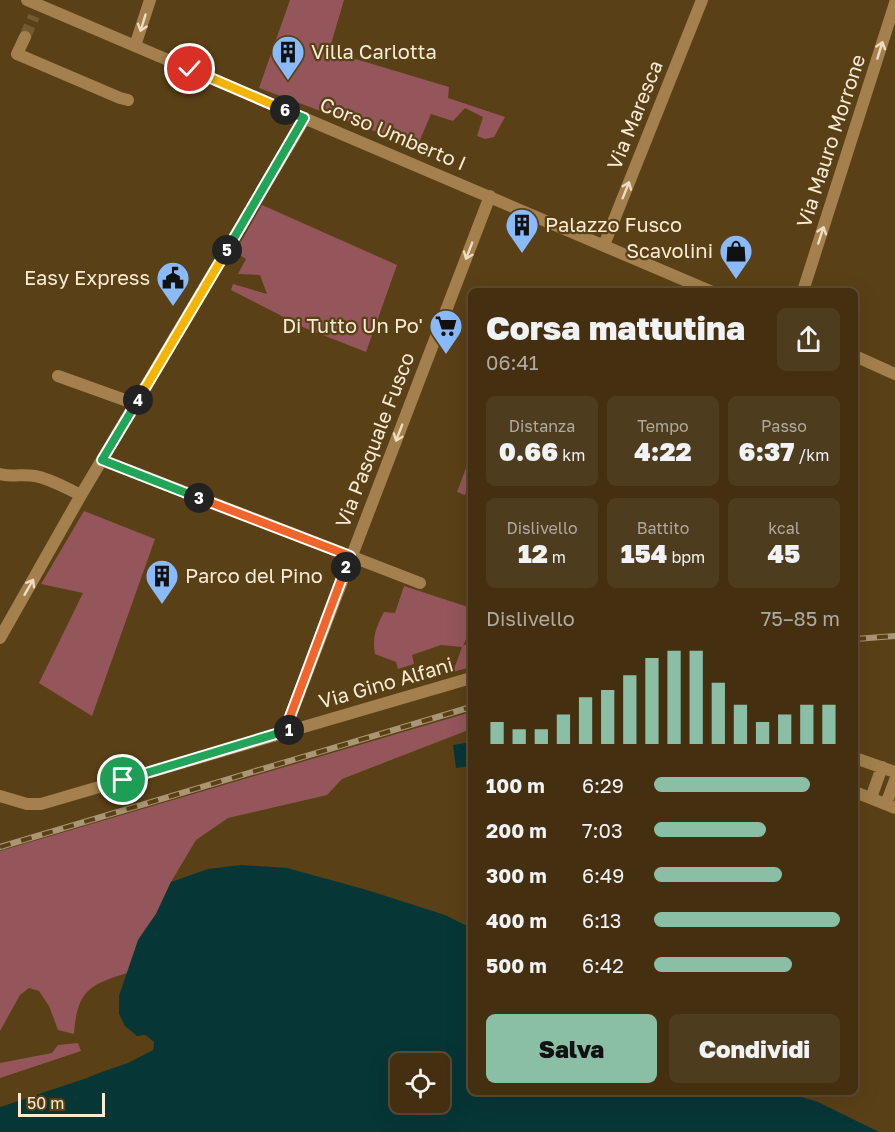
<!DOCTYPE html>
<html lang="it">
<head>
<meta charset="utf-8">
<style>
	body { margin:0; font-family:"Golos Text",sans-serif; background:#4e3c1e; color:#f1f3f6; height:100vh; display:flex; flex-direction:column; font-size:22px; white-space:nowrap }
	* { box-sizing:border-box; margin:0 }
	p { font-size:20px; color:#afa99f }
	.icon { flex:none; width:33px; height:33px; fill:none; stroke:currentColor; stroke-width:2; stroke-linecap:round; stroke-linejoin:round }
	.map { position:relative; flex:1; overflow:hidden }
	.drawer { position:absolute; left:468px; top:288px; width:390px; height:807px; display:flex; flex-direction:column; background:#443010; border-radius:9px; box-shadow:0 6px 24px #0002,0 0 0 2px #5c4b30 }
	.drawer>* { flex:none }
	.fabs { position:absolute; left:390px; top:1053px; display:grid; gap:12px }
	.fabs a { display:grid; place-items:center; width:60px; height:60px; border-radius:9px; background:#443010; box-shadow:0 6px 24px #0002,0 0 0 2px #5c4b30; font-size:30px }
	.scale { position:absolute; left:18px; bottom:15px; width:87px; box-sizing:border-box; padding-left:6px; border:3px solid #fbebd5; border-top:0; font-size:16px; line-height:21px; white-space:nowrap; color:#fbebd5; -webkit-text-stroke:4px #5a4016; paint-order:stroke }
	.pin { position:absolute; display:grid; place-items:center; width:51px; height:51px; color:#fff; margin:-26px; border:3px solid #fff; border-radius:50%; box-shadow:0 2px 6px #0007 }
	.km { position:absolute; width:30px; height:30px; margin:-15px; border-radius:50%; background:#222; color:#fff; font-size:16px; line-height:30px; text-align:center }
	.round { display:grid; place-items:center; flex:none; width:63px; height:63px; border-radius:9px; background:#4e3c1e }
	.summary { display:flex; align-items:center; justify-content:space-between; height:102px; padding:0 18px }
	h1 { font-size:33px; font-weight:800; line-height:45px }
	.metrics { display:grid; grid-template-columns:repeat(3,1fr); gap:9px; height:102px; padding:6px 18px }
	.metrics div { display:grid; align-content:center; border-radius:9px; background:#4e3c1e; text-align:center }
	.metrics b { font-size:26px; font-weight:800 }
	.metrics small { font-size:16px; font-weight:400 }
	.metrics p { font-size:16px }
	.chart { height:168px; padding:12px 18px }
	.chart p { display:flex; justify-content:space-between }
	.chart svg { width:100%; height:108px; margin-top:6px; stroke:#8abfa5; stroke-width:6 }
	.primary-button { display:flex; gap:12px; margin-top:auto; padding:12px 18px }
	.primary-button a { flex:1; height:69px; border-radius:9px; background:#8abfa5; color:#111; font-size:24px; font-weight:800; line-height:69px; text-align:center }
	.primary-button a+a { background:#4e3c1e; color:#f1f3f6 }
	ul { padding:0 18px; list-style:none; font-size:20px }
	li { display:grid; grid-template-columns:96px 72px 1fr; align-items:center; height:45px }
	li i { height:15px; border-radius:8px; background:#8abfa5 }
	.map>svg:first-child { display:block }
</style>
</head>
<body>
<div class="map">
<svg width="895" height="1132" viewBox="0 0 895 1132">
	<rect width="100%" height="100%" fill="#5a4016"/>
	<!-- green -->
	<path fill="#94565a" d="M290 0H344L329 51 449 87 448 98 505 117 494 137 485 139 477 136 483 117 465 108 453 121 431 114 417 147 259 88Z
		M262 205 397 265 366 352 305 328 231 290 233 284 267 294 260 275 238 274 246 259 235 252Z
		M471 455V480L465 495 457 492Z
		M84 511 155 539 92 716 39 683 83 593 41 584Z
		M404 586 471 608V628L463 646 471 641V667L453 672 462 647 441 645 412 655 414 664 398 669 396 662 375 654C372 638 376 627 384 612L395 613Z
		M471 712V729L342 779 327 795 228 818 196 840 171 882 156 914 140 937 127 973C88 985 77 992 74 1034L58 1030 49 1006 39 991 29 988 20 995 0 1031V851Z
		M78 1043 81 1051 0 1078V1063L52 1053 58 1045Z"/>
	<!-- water -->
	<path fill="#073637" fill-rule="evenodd" d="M471 742V766L456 768 453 745Z
		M241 865 287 868 367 890 445 915 471 928V1092H785L818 1102 879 1132H0V1107L87 1078 153 1050 154 1042 145 1035 137 1036 125 1026 119 1014V996L138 940 156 914 171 882 208 869ZM400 1064H440V1102H400Z"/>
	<!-- pier -->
	<path fill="#5a4016" d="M145 1035 154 1042 153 1050 128 1063 0 1107V1104L127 1060 150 1048 151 1043 144 1038 136 1039 133 1037Z"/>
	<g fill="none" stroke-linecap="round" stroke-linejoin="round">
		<!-- minor-tunnel -->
		<path stroke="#725a33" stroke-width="12" stroke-dasharray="12 6" stroke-linecap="butt" d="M25 37 34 16"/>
		<!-- minor -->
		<path stroke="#a3804d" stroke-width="12" d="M27 0 710 291
			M25 37 17 54 120 98 128 100
			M135 46 150 0
			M604 245 702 0
			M803 291 895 3
			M855 356 895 374
			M58 376 136 404
			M102 460 420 583
			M0 474C12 477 23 474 35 476 51 479 66 488 81 495
			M0 638 81 495 305 118
			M289 732 288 722 490 196
			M855 758 895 772
			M855 792 895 808
			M0 796 27 804H41L471 678
			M871 798 882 767
			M886 804 895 780"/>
		<defs>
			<path id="rail" d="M855 639 895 636
				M0 847 471 707"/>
		</defs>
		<!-- rail casing -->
		<use href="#rail" stroke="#aa9574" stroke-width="6"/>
		<!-- rail -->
		<use href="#rail" stroke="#5a4016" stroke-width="4" stroke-dasharray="11" stroke-linecap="butt"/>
	</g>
	<!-- one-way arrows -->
	<defs><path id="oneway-shaft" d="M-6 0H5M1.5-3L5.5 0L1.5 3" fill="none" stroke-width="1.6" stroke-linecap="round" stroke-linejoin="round" transform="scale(1.5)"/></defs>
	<g stroke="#eedbc1">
		<use href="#oneway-shaft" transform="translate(143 23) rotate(107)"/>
		<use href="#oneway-shaft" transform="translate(880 50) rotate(-73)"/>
		<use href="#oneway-shaft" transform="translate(626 190) rotate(-68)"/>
		<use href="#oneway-shaft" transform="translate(821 235) rotate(-72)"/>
		<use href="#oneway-shaft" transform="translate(469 251) rotate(111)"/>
		<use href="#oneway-shaft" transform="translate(399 433) rotate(111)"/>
		<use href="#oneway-shaft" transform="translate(29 587) rotate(-60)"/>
	</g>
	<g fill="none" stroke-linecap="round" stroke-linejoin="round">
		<defs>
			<path id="split-1" d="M123 780 289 730"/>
			<path id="split-2" d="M289 730 288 722 346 567"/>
			<path id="split-3" d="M199 498 350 556 346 567"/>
			<path id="split-4" d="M138 400 102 460 199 498"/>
			<path id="split-5" d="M138 400 227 250"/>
			<path id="split-6" d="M227 250 304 118 285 110"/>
			<path id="split-7" d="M190 69 285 110"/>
		</defs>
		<!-- split-1 casing -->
		<use href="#split-1" stroke="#fff" stroke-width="12"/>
		<!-- split-2 casing -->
		<use href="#split-2" stroke="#fff" stroke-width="12"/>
		<!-- split-3 casing -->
		<use href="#split-3" stroke="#fff" stroke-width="12"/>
		<!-- split-4 casing -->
		<use href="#split-4" stroke="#fff" stroke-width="12"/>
		<!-- split-5 casing -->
		<use href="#split-5" stroke="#fff" stroke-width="12"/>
		<!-- split-6 casing -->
		<use href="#split-6" stroke="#fff" stroke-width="12"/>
		<!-- split-7 casing -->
		<use href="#split-7" stroke="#fff" stroke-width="12"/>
		<!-- split-1 -->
		<use href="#split-1" stroke="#22a559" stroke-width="8"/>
		<!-- split-2 -->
		<use href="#split-2" stroke="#f0652b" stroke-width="8"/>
		<!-- split-3 -->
		<use href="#split-3" stroke="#f0652b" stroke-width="8"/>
		<!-- split-4 -->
		<use href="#split-4" stroke="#22a559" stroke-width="8"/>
		<!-- split-5 -->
		<use href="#split-5" stroke="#f5b400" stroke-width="8"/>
		<!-- split-6 -->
		<use href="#split-6" stroke="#22a559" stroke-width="8"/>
		<!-- split-7 -->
		<use href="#split-7" stroke="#f5b400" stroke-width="8"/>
	</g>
	<!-- icons -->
	<defs>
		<symbol id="building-pin" viewBox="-11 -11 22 30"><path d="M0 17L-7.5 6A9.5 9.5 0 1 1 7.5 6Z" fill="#89bafc" stroke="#5a4016"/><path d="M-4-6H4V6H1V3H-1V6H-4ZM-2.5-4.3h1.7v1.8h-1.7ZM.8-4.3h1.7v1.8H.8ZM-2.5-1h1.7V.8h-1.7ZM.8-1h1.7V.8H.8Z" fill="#111"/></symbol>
		<symbol id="shop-pin" viewBox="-11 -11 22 30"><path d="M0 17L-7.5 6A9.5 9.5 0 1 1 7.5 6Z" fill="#89bafc" stroke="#5a4016"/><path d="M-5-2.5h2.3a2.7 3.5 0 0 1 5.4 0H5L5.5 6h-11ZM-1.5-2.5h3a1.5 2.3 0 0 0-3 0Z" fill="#111"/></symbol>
		<symbol id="civic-pin" viewBox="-11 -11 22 30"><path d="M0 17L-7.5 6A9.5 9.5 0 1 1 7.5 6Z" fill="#89bafc" stroke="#5a4016"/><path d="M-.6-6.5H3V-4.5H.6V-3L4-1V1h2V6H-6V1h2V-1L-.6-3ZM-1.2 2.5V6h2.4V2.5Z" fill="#111"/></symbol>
		<symbol id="supermarket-pin" viewBox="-11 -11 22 30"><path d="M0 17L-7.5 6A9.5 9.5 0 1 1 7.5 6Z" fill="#89bafc" stroke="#5a4016"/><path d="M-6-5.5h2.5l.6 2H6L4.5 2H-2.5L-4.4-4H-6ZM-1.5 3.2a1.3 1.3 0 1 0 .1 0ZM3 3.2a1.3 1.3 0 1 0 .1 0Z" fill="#111"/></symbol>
	</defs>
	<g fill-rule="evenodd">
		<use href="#building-pin" x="269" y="33" width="38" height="52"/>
		<use href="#building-pin" x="503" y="206" width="38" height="52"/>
		<use href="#shop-pin" x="717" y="232" width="38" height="52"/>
		<use href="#civic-pin" x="154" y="259" width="38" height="52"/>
		<use href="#supermarket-pin" x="427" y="307" width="38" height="52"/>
		<use href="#building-pin" x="143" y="557" width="38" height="52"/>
	</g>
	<g text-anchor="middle" stroke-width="4.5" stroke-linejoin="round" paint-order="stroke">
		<!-- poi labels -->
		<g font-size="20" fill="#fbebd5" stroke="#5a4016" text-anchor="start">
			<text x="311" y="59">Villa Carlotta</text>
			<text x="545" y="232">Palazzo Fusco</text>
			<text x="713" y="258" text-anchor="end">Scavolini</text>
			<text x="150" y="285" text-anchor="end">Easy Express</text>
			<text x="423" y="333" text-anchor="end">Di Tutto Un Po'</text>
			<text x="185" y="583">Parco del Pino</text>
		</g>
		<!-- street labels -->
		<g font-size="20" fill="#fbebd5" stroke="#5a4016">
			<text transform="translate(635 115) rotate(-68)" y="7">Via Maresca</text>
			<text transform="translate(393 134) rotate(23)" y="7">Corso Umberto I</text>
			<text transform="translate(831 141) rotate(-72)" y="7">Via Mauro Morrone</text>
			<text transform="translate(375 440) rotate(-69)" y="7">Via Pasquale Fusco</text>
			<text transform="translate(386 683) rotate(-16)" y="7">Via Gino Alfani</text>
		</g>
	</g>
</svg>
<div class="fabs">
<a><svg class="icon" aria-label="locate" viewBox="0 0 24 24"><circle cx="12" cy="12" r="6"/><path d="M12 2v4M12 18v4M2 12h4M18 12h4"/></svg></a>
</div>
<div class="scale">50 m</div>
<div class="pin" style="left:123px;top:780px;background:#1e9e55"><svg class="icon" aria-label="arrive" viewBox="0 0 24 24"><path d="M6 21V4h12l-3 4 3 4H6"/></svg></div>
<div class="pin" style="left:190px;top:69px;background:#d93025"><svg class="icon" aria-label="check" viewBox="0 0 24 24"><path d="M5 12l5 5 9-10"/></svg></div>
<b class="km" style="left:289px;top:730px">1</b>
<b class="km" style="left:346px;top:567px">2</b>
<b class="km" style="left:199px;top:498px">3</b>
<b class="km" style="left:138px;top:400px">4</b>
<b class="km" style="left:227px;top:250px">5</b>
<b class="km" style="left:285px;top:110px">6</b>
<section class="drawer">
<div class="summary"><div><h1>Corsa mattutina</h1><p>06:41</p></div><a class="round"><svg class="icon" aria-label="share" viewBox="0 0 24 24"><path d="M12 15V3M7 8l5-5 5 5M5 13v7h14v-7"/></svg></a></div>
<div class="metrics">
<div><p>Distanza</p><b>0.66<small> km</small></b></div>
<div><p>Tempo</p><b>4:22</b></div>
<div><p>Passo</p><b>6:37<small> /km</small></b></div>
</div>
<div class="metrics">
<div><p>Dislivello</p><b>12<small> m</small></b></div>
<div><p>Battito</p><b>154<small> bpm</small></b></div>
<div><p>kcal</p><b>45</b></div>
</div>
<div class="chart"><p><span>Dislivello</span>75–85 m</p>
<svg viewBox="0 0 160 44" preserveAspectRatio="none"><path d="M5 44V35M15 44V38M25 44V38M35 44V32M45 44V25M55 44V22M65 44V16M75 44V9M85 44V6M95 44V6M105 44V19M115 44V28M125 44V35M135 44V32M145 44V28M155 44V28"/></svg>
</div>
<ul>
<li><b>100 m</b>6:29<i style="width:84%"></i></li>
<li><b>200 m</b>7:03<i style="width:60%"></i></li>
<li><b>300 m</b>6:49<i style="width:69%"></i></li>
<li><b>400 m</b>6:13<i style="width:100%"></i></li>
<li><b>500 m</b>6:42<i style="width:74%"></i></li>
</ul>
<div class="primary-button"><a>Salva</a><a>Condividi</a></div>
</section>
</div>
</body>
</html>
